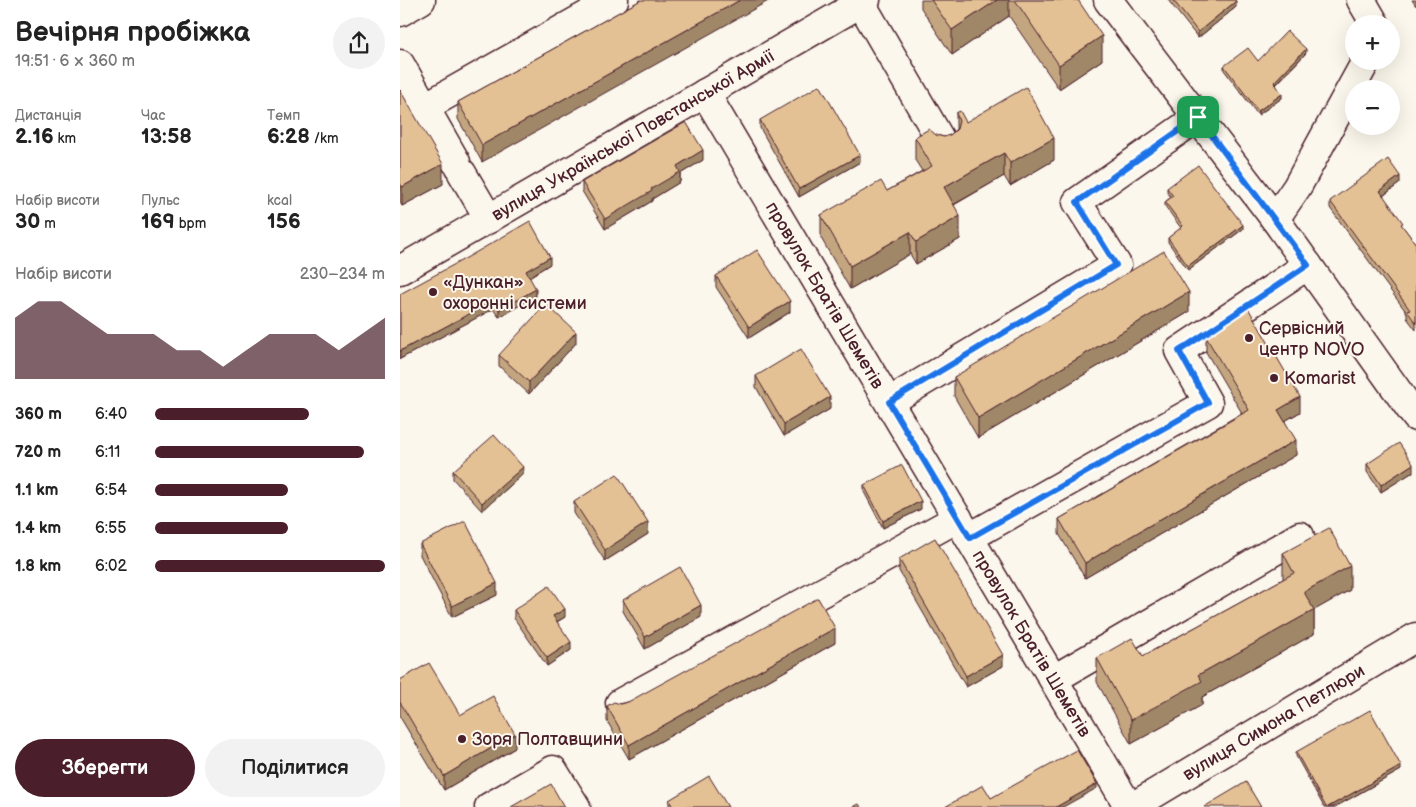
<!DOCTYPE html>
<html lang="uk">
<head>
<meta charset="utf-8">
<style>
	body { margin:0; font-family:"Balsamiq Sans",sans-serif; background:#f2f2f2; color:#222; height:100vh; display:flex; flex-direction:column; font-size:19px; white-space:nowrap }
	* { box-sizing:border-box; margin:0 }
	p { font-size:16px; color:#767676 }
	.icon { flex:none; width:28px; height:28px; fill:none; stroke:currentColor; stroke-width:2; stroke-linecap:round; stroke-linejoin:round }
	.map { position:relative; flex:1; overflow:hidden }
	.panel { display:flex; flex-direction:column; background:#fff; width:400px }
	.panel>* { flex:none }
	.fabs { position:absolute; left:945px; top:15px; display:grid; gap:10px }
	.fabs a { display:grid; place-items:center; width:55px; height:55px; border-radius:50%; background:#fff; box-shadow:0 5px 20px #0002; font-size:25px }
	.pin { position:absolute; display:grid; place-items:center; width:42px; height:42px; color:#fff; margin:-21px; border-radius:10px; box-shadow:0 2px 8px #0006 }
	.round { display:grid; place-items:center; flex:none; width:52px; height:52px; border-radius:26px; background:#f2f2f2 }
	.overview { display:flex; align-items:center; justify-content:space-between; height:85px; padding:0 15px }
	h1 { font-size:28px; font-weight:600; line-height:38px }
	.metrics { display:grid; grid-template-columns:repeat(3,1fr); gap:8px; height:85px; padding:5px 15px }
	.metrics div { display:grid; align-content:center }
	.metrics b { font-size:21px; font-weight:600 }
	.metrics small { font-size:14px; font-weight:400 }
	.metrics p { font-size:14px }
	.chart { height:140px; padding:10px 15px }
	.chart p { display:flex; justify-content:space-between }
	.chart svg { width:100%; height:90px; margin-top:5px; fill:#4a1f2b; opacity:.7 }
	.cta { display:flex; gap:10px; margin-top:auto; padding:10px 15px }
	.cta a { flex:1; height:58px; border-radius:30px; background:#4a1f2b; color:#fff; font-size:20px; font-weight:600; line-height:58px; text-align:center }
	.cta a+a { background:#f2f2f2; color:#222 }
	ul { padding:0 15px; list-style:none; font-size:16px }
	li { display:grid; grid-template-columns:80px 60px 1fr; align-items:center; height:38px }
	li i { height:12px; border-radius:6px; background:#4a1f2b }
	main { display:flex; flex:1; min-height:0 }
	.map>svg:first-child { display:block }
</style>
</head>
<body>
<main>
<section class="panel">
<div class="overview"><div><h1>Вечірня пробіжка</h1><p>19:51 · 6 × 360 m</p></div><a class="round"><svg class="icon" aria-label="share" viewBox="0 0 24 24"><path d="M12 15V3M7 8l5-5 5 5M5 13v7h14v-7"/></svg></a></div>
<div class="metrics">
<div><p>Дистанція</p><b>2.16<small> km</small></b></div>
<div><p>Час</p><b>13:58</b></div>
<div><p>Темп</p><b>6:28<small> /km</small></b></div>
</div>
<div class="metrics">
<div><p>Набір висоти</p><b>30<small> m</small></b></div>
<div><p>Пульс</p><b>169<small> bpm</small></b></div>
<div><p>kcal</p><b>156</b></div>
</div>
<div class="chart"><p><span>Набір висоти</span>230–234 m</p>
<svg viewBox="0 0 160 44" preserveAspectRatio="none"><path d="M0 44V14L10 6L20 6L30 14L40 22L50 22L60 22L70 30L80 30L90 38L100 30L110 22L120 22L130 22L140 30L150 22L160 14V44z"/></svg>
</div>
<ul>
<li><b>360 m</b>6:40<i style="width:67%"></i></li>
<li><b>720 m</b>6:11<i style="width:91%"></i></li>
<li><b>1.1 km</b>6:54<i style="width:58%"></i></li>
<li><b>1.4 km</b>6:55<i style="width:58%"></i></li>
<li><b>1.8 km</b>6:02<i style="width:100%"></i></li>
</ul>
<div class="cta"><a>Зберегти</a><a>Поділитися</a></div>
</section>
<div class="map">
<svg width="1016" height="807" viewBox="0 0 1016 807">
	<rect width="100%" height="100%" fill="#fbf7ec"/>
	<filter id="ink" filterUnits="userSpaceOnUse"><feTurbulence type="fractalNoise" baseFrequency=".02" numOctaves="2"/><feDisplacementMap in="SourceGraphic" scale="10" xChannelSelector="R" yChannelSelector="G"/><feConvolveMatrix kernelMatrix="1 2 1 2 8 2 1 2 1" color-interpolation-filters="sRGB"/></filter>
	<g filter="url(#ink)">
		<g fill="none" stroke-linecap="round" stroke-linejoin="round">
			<defs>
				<g id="minor">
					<path d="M708 0 875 219 1016 417"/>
					<path d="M961 0 975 24"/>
					<path d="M461 3 543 144"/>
					<path d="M0 12 21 0"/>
					<path d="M0 64 56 162"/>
					<path id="s1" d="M305 93 729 807"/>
					<path d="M25 107 214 0"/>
					<path d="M62 173 89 219"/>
					<path d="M875 219 897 187 966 61"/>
					<path id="s2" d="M0 270 466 0"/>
					<path d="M489 402 717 265 677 202 798 117"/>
					<path d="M570 537 808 403 779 351 908 265"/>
					<path d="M654 679 900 536"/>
					<path d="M220 703 558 518"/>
					<path d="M89 807 153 770 176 807"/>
					<path id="s3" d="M732 807 1016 637"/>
				</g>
			</defs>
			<!-- minor casing -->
			<use href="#minor" stroke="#4a1f2b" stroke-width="31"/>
			<!-- minor -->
			<use href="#minor" stroke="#fbf7ec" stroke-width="28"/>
		</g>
		<!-- wall -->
		<path fill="#c3a680" stroke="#4a1f2b" d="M241 0 82 162 58 119V102Z
			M521 0H678L702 60 659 89 609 16 552 55 521 8Z
			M768 0H835L836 7 798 38Z
			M1012 0H1016V6Z
			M906 53 876 85 882 98 858 115 824 70V66Z
			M0 90 43 184 2 206 0 202Z
			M556 113 566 122 654 160 610 186 604 176 554 205 560 239 516 264 510 254 450 289 421 238V215L487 191 522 171 515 160V137L536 135 544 137 550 135 556 129Z
			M360 120 460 162 399 197 360 128Z
			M303 160 280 174V182L252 199V201L205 229 182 191V182Z
			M1000 183 983 196 1003 227 1016 244V330L1007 318V313L930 208V201Z
			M767 188 843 229 788 270 768 242V238L781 228 765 206V202L771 197 767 192Z
			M150 264 129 277 136 296 99 317 93 309 0 359V294Z
			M316 276 390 312 349 338 316 287Z
			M789 312 578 438 554 396V377Z
			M806 337 900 412 885 421 896 455 685 578 659 534V519L842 413 806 352Z
			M176 343 129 394 99 366V355Z
			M356 376 430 409 384 436 356 387Z
			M967 464 1013 472 981 492 967 472Z
			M53 471 123 474 82 511 53 479Z
			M464 485 521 509 483 528 464 492Z
			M174 502 248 534 205 561 174 513Z
			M20 544 97 595 52 617 20 555Z
			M883 553 950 590 914 610V634L802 697V705L731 744 697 682V658L743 656 883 579Z
			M499 559 603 666 566 687 499 571Z
			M223 600 301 617 245 649 223 611Z
			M114 610 165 617 157 622 171 650 147 666 114 618Z
			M435 643 229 759 207 721V706L228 702Z
			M0 680 115 748 44 790 0 717Z
			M896 752 1001 770 935 807H924L896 756Z
			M269 800 328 807H269Z"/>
		<!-- shaded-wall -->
		<path fill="#9f8768" stroke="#4a1f2b" d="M340 0H370L82 162V145Z
			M597 0H609V16L552 55V30Z
			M836 1V7L798 38V32Z
			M702 36V60L659 89V65Z
			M906 49V53L874 86V82Z
			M882 94V98L858 115V111Z
			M654 138V160L610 186V163Z
			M303 150V160L280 174V182L252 199V201L205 229V219L251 189 277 166Z
			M604 153V176L544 210V187Z
			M460 155V162L399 197V189Z
			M43 164V184L2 206V187Z
			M1000 176V183L980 198V191Z
			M560 216V239L516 264V242Z
			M843 225V229L788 270V266Z
			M510 232V254L450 289V266Z
			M150 257V264L126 279V271Z
			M136 289V296L99 317V310Z
			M789 292V312L578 438V418Z
			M93 301V309L0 359V351Z
			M390 301V312L349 338V327Z
			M176 332V343L129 394V382Z
			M430 397V409L384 436V424Z
			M900 397V412L878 425V410Z
			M896 440V455L685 578V563Z
			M1013 464V472L981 492V485Z
			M123 467V474L82 511V503Z
			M521 501V509L483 528V521Z
			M248 522V534L205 561V550Z
			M950 566V590L904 616V592Z
			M97 583V595L52 617V606Z
			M301 605V617L245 649V637Z
			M165 609V617L153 624V616Z
			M914 610V634L802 697V705L731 744V720L798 675Z
			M435 628V643L229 759V745Z
			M171 642V650L147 666V658Z
			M603 655V666L566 687V676Z
			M115 734V748L44 790V776Z
			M1001 766V770L935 807H928Z
			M697 784V788L663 807H656Z"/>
		<!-- building -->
		<path fill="#e3c195" stroke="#4a1f2b" d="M241 0H340L82 145 58 102Z
			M531 0H597L552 30Z
			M615 0H678L702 36 659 65Z
			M773 0H835L836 1 798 32Z
			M887 31 906 49 874 82 882 94 858 111 824 66 848 48 858 61Z
			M420 85 460 155 399 189 360 120Z
			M626 87 654 138 610 163 604 153 544 187 560 216 516 242 510 232 450 266 421 215 481 181 487 191 532 166 515 137 529 129 536 135 544 137 550 135 557 129 559 121 556 113 560 111 566 122Z
			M0 90 43 164 2 187 0 183Z
			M286 122 303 150 277 166 280 172 251 189 252 191 205 219 182 182Z
			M988 159 1000 176 980 191 1003 223 1001 224 1016 244V323L1007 311 1010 310 930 201Z
			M798 165 843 225 788 266 768 238 783 226 765 202 773 196 767 188Z
			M130 221 150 257 126 271 136 289 99 310 93 301 0 351V294L68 257Z
			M357 250 390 301 349 327 316 276Z
			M764 251 789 292 578 418 554 377Z
			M146 304 176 332 129 382 99 355Z
			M848 308 900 397 878 410 896 440 685 563 659 519 849 410 806 337Z
			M401 349 430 397 384 424 356 376Z
			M94 435 123 467 82 503 53 471Z
			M999 443 1013 464 981 485 967 464Z
			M502 465 521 501 483 521 464 485Z
			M217 474 248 522 205 550 174 502Z
			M65 521 97 583 52 606 20 544Z
			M929 528 950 566 904 592 914 610 798 675 802 681 731 720 697 658 732 638 743 656 894 573 883 553Z
			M535 538 603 655 566 676 499 559Z
			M280 567 301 605 245 637 223 600Z
			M149 586 165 609 153 616 171 642 147 658 114 610Z
			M418 598 435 628 229 745 207 706 214 702 220 704 228 702Z
			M29 663 60 715 93 696 115 734 44 776 0 702V680Z
			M970 710 1001 766 928 807H926L896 752Z
			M677 750 697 784 656 807H545L583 785 591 798Z
			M309 776 328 807H273L269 800Z
			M846 782 861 807H804Z
			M151 784 164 807H111Z
			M459 804 461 807H453Z"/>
	</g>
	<g fill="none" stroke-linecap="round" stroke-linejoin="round" filter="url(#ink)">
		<defs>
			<path id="route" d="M798 117 908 265 779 351 808 403 570 538 489 402 716 265 677 202Z"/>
		</defs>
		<!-- route casing -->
		<use href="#route" stroke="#fff" stroke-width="10"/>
		<!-- route -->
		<use href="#route" stroke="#1a73e8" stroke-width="6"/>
	</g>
	<!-- markers -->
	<g fill="#4a1f2b" stroke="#fbf7ec" stroke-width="2">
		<circle cx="33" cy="292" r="5"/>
		<circle cx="849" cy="338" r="5"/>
		<circle cx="874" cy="378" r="5"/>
		<circle cx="62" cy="739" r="5"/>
	</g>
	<g text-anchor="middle" stroke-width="4" stroke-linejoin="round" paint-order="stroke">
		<!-- street labels -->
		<g font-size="18" fill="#4a1f2b" stroke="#fbf7ec">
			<text dy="6" stroke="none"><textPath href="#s2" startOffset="269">вулиця Української Повстанської Армії</textPath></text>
			<text dy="6" stroke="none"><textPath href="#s1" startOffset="235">провулок Братів Шеметів</textPath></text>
			<text dy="6" stroke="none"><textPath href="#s1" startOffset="640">провулок Братів Шеметів</textPath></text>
			<text dy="6" stroke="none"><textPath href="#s3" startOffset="165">вулиця Симона Петлюри</textPath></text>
		</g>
		<!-- poi labels -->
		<g font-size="18" fill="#4a1f2b" stroke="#fbf7ec" text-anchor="start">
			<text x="43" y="288">«Дункан»<tspan x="43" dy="21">охоронні системи</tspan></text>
			<text x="859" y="334">Сервісний<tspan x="859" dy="21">центр NOVO</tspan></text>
			<text x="884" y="384">Komarist</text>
			<text x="72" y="745">Зоря Полтавщини</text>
		</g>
	</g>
</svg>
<div class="fabs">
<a>+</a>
<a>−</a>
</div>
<div class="pin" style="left:798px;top:117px;background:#1e9e55"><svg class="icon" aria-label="arrive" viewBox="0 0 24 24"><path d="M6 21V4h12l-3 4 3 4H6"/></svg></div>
</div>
</main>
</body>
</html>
